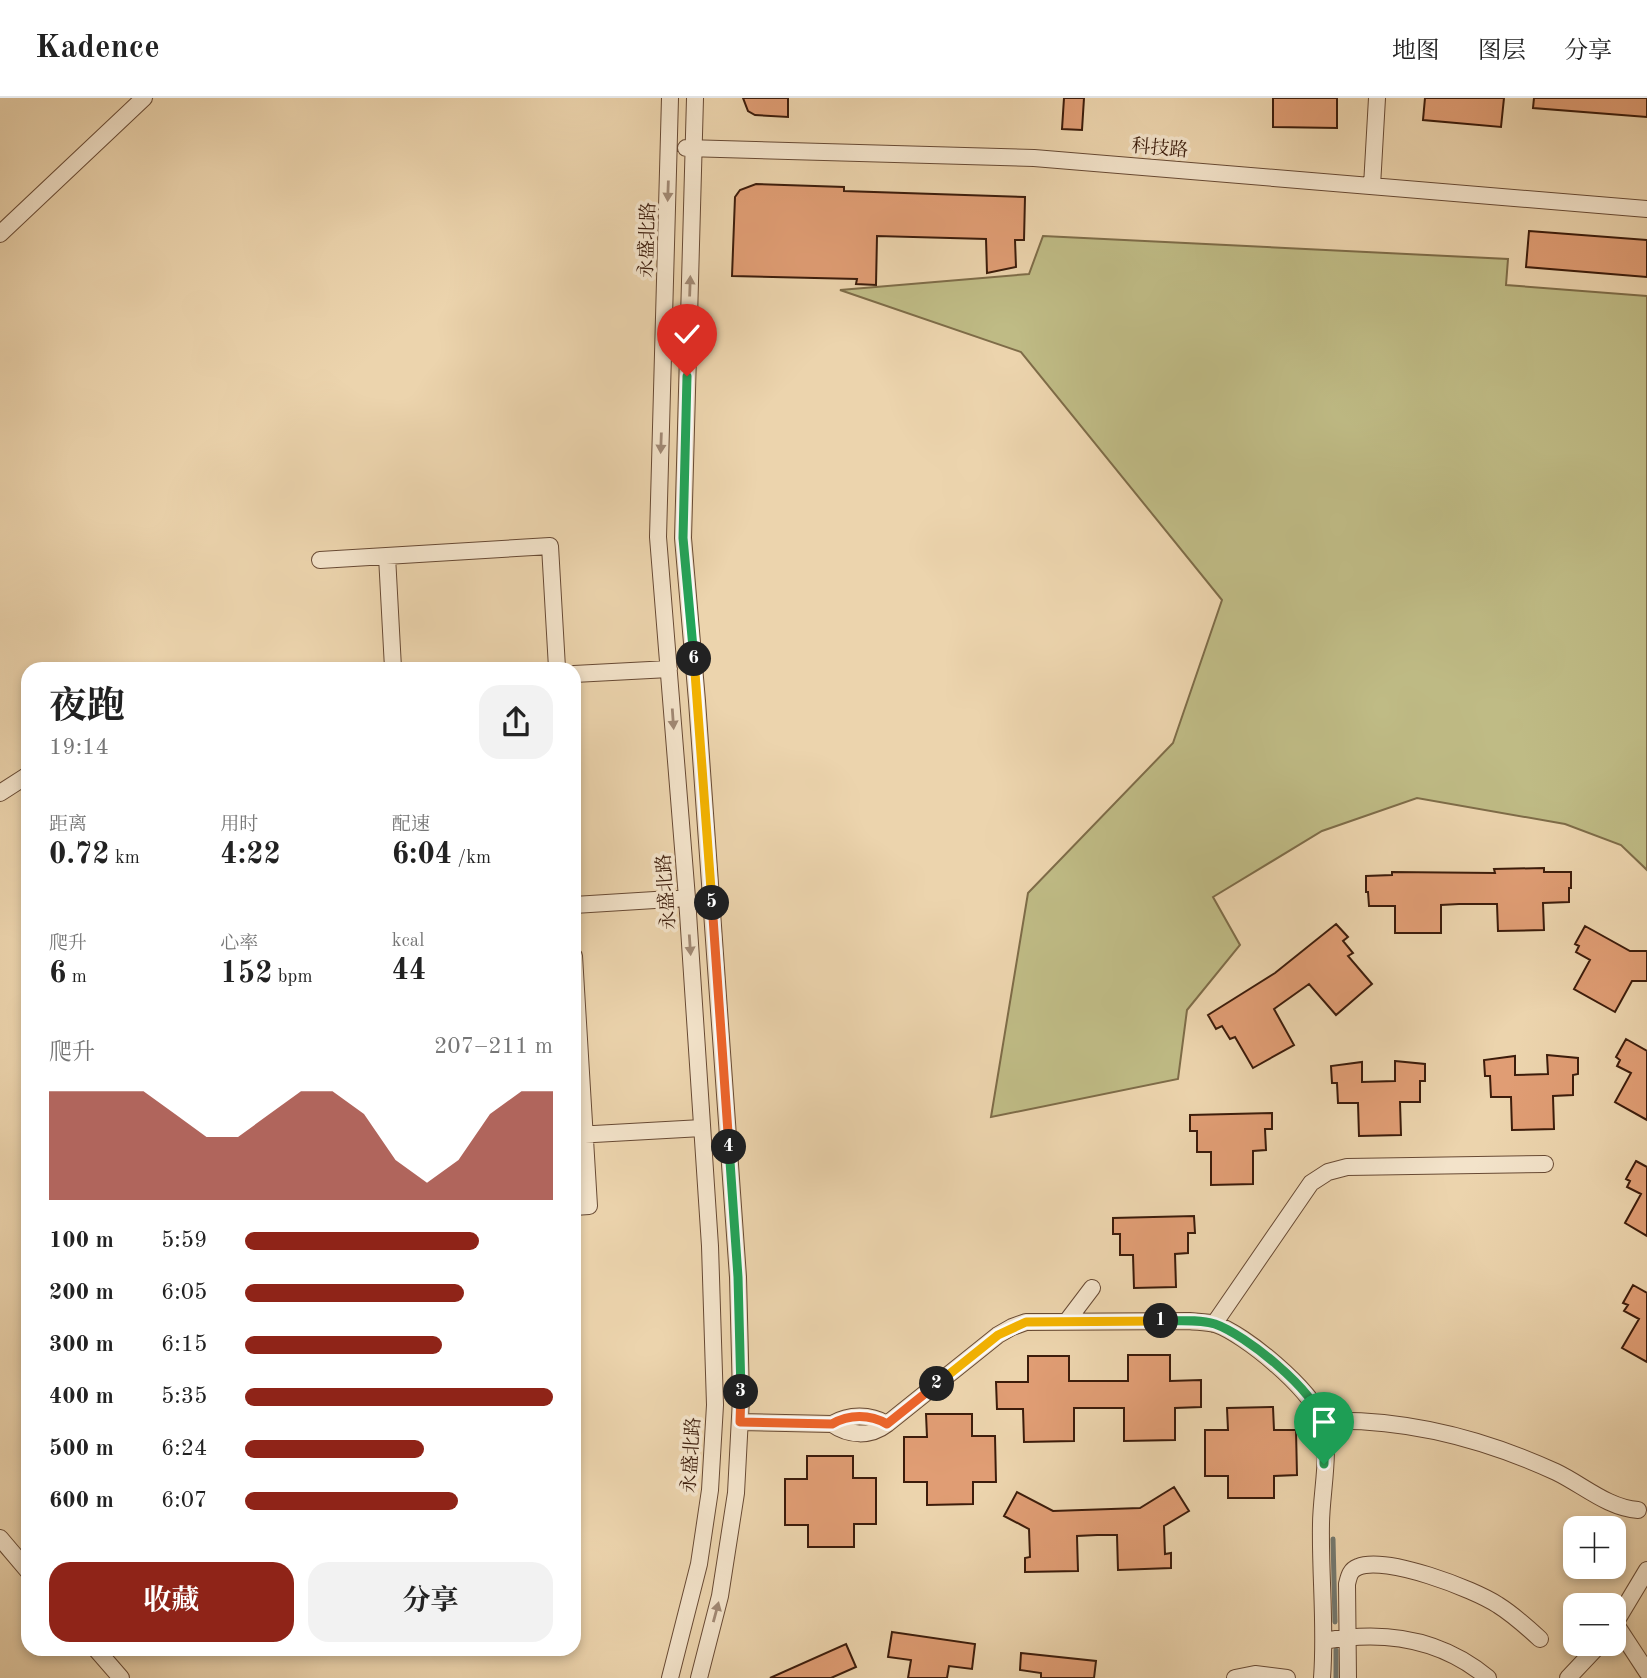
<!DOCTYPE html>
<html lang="zh">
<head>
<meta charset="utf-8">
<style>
	body { margin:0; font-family:"Old Standard TT","Noto Serif SC",serif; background:#f2f2f2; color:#222; height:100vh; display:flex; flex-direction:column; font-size:26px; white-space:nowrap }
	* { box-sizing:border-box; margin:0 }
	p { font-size:23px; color:#767676 }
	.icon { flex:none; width:38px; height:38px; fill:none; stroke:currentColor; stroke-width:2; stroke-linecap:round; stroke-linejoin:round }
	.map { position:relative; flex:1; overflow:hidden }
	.drawer { position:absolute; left:21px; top:564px; width:560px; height:994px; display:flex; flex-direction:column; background:#fff; border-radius:21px; box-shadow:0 4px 10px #0003 }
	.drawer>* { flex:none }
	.controls { position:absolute; left:1563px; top:1418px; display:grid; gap:14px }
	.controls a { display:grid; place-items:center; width:63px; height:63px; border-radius:14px; background:#fff; box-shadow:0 4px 10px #0003; font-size:35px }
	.pin { position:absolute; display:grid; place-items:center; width:60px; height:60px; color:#fff; margin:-72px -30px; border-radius:50% 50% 50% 0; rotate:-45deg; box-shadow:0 0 7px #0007 }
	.pin .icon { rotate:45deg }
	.km { position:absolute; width:35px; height:35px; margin:-18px; border-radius:50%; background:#222; color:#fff; font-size:19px; line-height:35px; text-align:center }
	.round { display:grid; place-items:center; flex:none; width:74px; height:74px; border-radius:21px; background:#f2f2f2 }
	.headline { display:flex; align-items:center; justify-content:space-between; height:119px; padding:0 28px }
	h1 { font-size:38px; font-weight:700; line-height:52px }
	.figures { display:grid; grid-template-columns:repeat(3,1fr); gap:10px; height:119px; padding:7px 28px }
	.figures div { display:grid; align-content:center }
	.figures b { font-size:30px; font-weight:700 }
	.figures small { font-size:19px; font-weight:400 }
	.figures p { font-size:19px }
	.chart { height:196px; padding:14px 28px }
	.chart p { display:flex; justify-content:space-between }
	.chart svg { width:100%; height:126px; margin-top:7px; fill:#8f2418; opacity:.7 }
	.cta { display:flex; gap:14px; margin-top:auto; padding:14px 28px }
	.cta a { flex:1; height:80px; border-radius:21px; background:#8f2418; color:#fff; font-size:28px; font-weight:700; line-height:80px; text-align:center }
	.cta a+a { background:#f2f2f2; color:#222 }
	ul { padding:0 28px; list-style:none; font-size:23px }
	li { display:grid; grid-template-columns:112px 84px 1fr; align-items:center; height:52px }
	li i { height:18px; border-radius:9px; background:#8f2418 }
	header { display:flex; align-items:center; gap:42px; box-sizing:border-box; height:98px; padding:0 35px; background:#fff; border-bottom:2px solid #e0e0e0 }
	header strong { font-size:33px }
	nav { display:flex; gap:38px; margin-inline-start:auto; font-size:24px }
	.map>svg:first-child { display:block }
</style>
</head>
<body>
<header>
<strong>Kadence</strong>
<nav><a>地图</a><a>图层</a><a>分享</a></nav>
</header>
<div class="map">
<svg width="1647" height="1580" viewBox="0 0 1647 1580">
	<rect width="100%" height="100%" fill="#ecd4ad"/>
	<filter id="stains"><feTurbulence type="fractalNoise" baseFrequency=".00286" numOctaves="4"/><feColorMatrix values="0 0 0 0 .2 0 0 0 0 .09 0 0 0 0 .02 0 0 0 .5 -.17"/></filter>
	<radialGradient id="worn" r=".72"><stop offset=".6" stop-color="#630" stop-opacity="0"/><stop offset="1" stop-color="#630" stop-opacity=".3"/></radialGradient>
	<!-- green -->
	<path fill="#bfbb85" stroke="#7e6c48" stroke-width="2" d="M1043 138 1508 161 1506 187 1647 198V772L1621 747 1565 726 1417 700 1322 733 1213 799 1240 847 1187 912 1178 981 991 1019 1028 795 1173 645 1222 502 1021 254 840 192 1029 176Z"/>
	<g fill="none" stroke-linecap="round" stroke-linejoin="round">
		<!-- stream -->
		<path stroke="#75796f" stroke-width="5" d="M1333 1441 1335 1524
			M1336 1580V1552"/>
	</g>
	<!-- building -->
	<path fill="#e09d74" stroke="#3c1c0b" stroke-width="2" d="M743 0H788V19L755 17 748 13Z
		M1064 0H1084L1082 32 1062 31Z
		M1273 0H1337V30L1273 29Z
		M1425 0H1504L1501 29 1423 22Z
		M1534 0H1647V19L1533 10Z
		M756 86 844 89V93L1025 99 1024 142H1015L1016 169 987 175 986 141 877 138 876 187 856 186 857 181 732 178 735 99 740 92Z
		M1529 133 1647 142V179L1526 169Z
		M1544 770V774H1571V790H1569V804L1543 805 1544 832 1498 833 1497 806H1459L1441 807V835H1395V808H1369L1368 794H1366V778L1392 777V774L1495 775 1494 771Z
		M1336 826 1348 839 1343 843 1353 855 1348 858 1372 886 1336 917 1309 886 1274 911 1294 947 1253 970 1235 939 1230 941 1222 928 1216 931 1208 917 1275 875Z
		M1585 828 1630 853H1647V883H1632L1615 914 1574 891 1590 862 1576 854 1579 848 1575 846Z
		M1626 941 1647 953V1022L1615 1004 1631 975 1617 968 1620 962 1616 959Z
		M1547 957 1578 960V976L1573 977V997L1553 998 1554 1031 1512 1032 1511 999H1491L1490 978H1485L1484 962 1515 958V977L1548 976Z
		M1395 963 1425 966V983H1420V1004H1400L1401 1037 1359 1038 1358 1005H1338L1337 985H1332L1331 968 1362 964V984L1395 983Z
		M1272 1015V1031H1265L1266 1052 1253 1053V1086L1211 1087V1054H1197V1033H1190V1017Z
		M1636 1063 1647 1069V1138L1625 1125 1641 1096 1627 1089 1630 1083 1626 1081Z
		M1194 1118 1195 1135H1188V1155L1175 1156 1176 1189 1134 1190 1133 1157H1120V1136H1113V1120Z
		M1633 1187 1647 1195V1264L1622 1250 1639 1221 1624 1213 1628 1207 1623 1205Z
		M1128 1257H1170V1283L1201 1282V1309L1175 1310V1342L1124 1343V1310H1074V1343L1024 1344 1023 1311H997L996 1284H1028V1258H1069V1283H1128Z
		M1273 1309 1274 1332H1296L1297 1377 1274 1378V1400H1228V1378H1205V1332H1228L1227 1310Z
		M926 1316H972V1338H995L996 1384H973V1406L927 1407V1384H904V1339H927Z
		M807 1358H853V1380H876V1426H854V1449H808V1427H785V1381H807Z
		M1174 1389 1189 1413 1164 1428 1165 1456 1171 1455V1470L1118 1472 1117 1437H1097L1077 1438 1078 1473 1025 1474V1460L1030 1459 1029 1431 1004 1418 1017 1394 1053 1413 1140 1410Z
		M892 1534 975 1546 972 1571 949 1568 947 1580H908L911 1562 888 1559Z
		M846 1546 856 1569 831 1580H770Z
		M1021 1555 1096 1563 1094 1580H1041V1575L1020 1572Z"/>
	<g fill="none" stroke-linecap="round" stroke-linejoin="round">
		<defs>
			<path id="street" d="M695 0 683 440 697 603 738 1179 741 1300 736 1395 720 1498 699 1580
				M686 50 1034 60 1647 111
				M1372 88 1377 0
				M0 136 144 0
				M387 458 393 570
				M320 462 550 448 557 570
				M574 576 669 571
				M0 695 28 677
				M574 807 687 800
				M574 858 589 1108 574 1109
				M576 1037 702 1030
				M1067 1223 1092 1190
				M1214 1226 1311 1085 1328 1074 1347 1069 1545 1066
				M1322 1323C1404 1320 1482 1340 1556 1374 1583 1387 1608 1410 1638 1412
				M740 1324 832 1326
				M887 1326C870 1316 849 1316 832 1326 849 1338 870 1339 887 1326L998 1237 1012 1229 1026 1224 1189 1223C1197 1224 1207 1224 1215 1226 1245 1236 1310 1291 1321 1320 1332 1349 1321 1395 1321 1426 1320 1477 1326 1529 1322 1580
				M0 1440 28 1473
				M1615 1525 1647 1574
				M1614 1527 1647 1472
				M1324 1543C1384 1532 1441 1541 1488 1580
				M95 1550 121 1580
				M670 1580 699 1466 710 1392 715 1307 710 1148 687 800 658 439 670 0
				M1235 1580 1255 1576 1287 1580
				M1348 1580 1347 1486C1349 1478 1350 1472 1358 1469 1385 1457 1474 1491 1498 1507 1514 1517 1527 1529 1540 1541
				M1568 1580 1601 1545"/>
		</defs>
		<!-- street casing -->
		<use href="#street" stroke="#684a34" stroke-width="18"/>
		<!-- street -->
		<use href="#street" stroke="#f3e3ca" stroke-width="16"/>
	</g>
	<!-- one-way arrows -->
	<defs><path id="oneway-solid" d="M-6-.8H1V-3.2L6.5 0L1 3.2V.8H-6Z" transform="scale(1.75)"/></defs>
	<g fill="#a18974">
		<use href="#oneway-solid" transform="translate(668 93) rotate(92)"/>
		<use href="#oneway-solid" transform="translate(690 188) rotate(-88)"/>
		<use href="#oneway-solid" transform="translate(661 345) rotate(92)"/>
		<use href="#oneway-solid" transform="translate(673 621) rotate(86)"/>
		<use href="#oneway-solid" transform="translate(690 847) rotate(86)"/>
		<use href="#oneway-solid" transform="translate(716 1514) rotate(-75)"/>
	</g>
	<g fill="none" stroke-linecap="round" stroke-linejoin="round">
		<defs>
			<path id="split-1" d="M1161 1223C1178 1223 1199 1221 1215 1226 1246 1237 1313 1291 1322 1323 1326 1336 1324 1352 1324 1366"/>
			<path id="split-2" d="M937 1286 998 1237 1026 1224 1161 1223"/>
			<path id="split-3" d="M741 1294 740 1324 832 1326C849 1316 870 1316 887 1326L937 1286"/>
			<path id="split-4" d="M729 1049 738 1179 741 1294"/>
			<path id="split-5" d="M712 805 729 1049"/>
			<path id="split-6" d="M694 561 712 805"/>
			<path id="split-7" d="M687 278 683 440 694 561"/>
		</defs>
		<!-- split-1 casing -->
		<use href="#split-1" stroke="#fff" stroke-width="14"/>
		<!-- split-2 casing -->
		<use href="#split-2" stroke="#fff" stroke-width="14"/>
		<!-- split-3 casing -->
		<use href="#split-3" stroke="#fff" stroke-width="14"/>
		<!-- split-4 casing -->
		<use href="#split-4" stroke="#fff" stroke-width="14"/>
		<!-- split-5 casing -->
		<use href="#split-5" stroke="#fff" stroke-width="14"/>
		<!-- split-6 casing -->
		<use href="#split-6" stroke="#fff" stroke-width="14"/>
		<!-- split-7 casing -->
		<use href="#split-7" stroke="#fff" stroke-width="14"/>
		<!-- split-1 -->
		<use href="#split-1" stroke="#22a559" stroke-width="9"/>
		<!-- split-2 -->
		<use href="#split-2" stroke="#f5b400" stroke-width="9"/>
		<!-- split-3 -->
		<use href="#split-3" stroke="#f0652b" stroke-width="9"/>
		<!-- split-4 -->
		<use href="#split-4" stroke="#22a559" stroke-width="9"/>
		<!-- split-5 -->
		<use href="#split-5" stroke="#f0652b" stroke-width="9"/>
		<!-- split-6 -->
		<use href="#split-6" stroke="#f5b400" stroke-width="9"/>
		<!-- split-7 -->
		<use href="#split-7" stroke="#22a559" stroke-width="9"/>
	</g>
	<g text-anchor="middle" stroke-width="7" stroke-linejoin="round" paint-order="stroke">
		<!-- street labels -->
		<g font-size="19" fill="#3c1c0b" stroke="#f3e3ca">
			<text transform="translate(1160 49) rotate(5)" y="7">科技路</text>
			<text transform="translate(646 142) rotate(-88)" y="7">永盛北路</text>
			<text transform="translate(665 794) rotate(-94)" y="7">永盛北路</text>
			<text transform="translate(690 1357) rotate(-86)" y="7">永盛北路</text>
		</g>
	</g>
	<rect width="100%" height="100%" filter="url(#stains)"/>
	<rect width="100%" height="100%" fill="url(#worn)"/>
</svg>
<div class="controls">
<a>+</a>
<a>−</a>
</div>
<div class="pin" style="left:1324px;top:1366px;background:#1e9e55"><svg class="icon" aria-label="arrive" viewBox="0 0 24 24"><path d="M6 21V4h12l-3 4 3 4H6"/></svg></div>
<div class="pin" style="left:687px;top:278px;background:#d93025"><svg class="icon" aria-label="check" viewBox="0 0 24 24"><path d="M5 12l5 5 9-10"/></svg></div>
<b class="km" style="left:1161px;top:1223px">1</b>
<b class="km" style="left:937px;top:1286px">2</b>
<b class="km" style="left:741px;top:1294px">3</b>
<b class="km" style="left:729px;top:1049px">4</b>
<b class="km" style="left:712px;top:805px">5</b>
<b class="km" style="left:694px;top:561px">6</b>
<section class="drawer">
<div class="headline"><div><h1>夜跑</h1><p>19:14</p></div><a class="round"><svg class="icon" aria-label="share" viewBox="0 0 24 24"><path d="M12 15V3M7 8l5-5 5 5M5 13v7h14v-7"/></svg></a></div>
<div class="figures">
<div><p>距离</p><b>0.72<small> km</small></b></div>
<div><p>用时</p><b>4:22</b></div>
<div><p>配速</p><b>6:04<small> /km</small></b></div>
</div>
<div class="figures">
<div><p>爬升</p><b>6<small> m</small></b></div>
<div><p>心率</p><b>152<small> bpm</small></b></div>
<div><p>kcal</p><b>44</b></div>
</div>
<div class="chart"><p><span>爬升</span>207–211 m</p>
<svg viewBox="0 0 160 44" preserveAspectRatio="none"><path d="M0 44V6L10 6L20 6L30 6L40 14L50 22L60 22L70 14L80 6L90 6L100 14L110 30L120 38L130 30L140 14L150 6L160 6V44z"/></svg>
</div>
<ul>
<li><b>100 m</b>5:59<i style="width:76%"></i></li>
<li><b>200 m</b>6:05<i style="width:71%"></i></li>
<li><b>300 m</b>6:15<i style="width:64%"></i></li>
<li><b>400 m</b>5:35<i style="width:100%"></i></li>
<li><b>500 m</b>6:24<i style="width:58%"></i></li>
<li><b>600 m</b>6:07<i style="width:69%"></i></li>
</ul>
<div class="cta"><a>收藏</a><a>分享</a></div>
</section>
</div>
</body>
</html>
